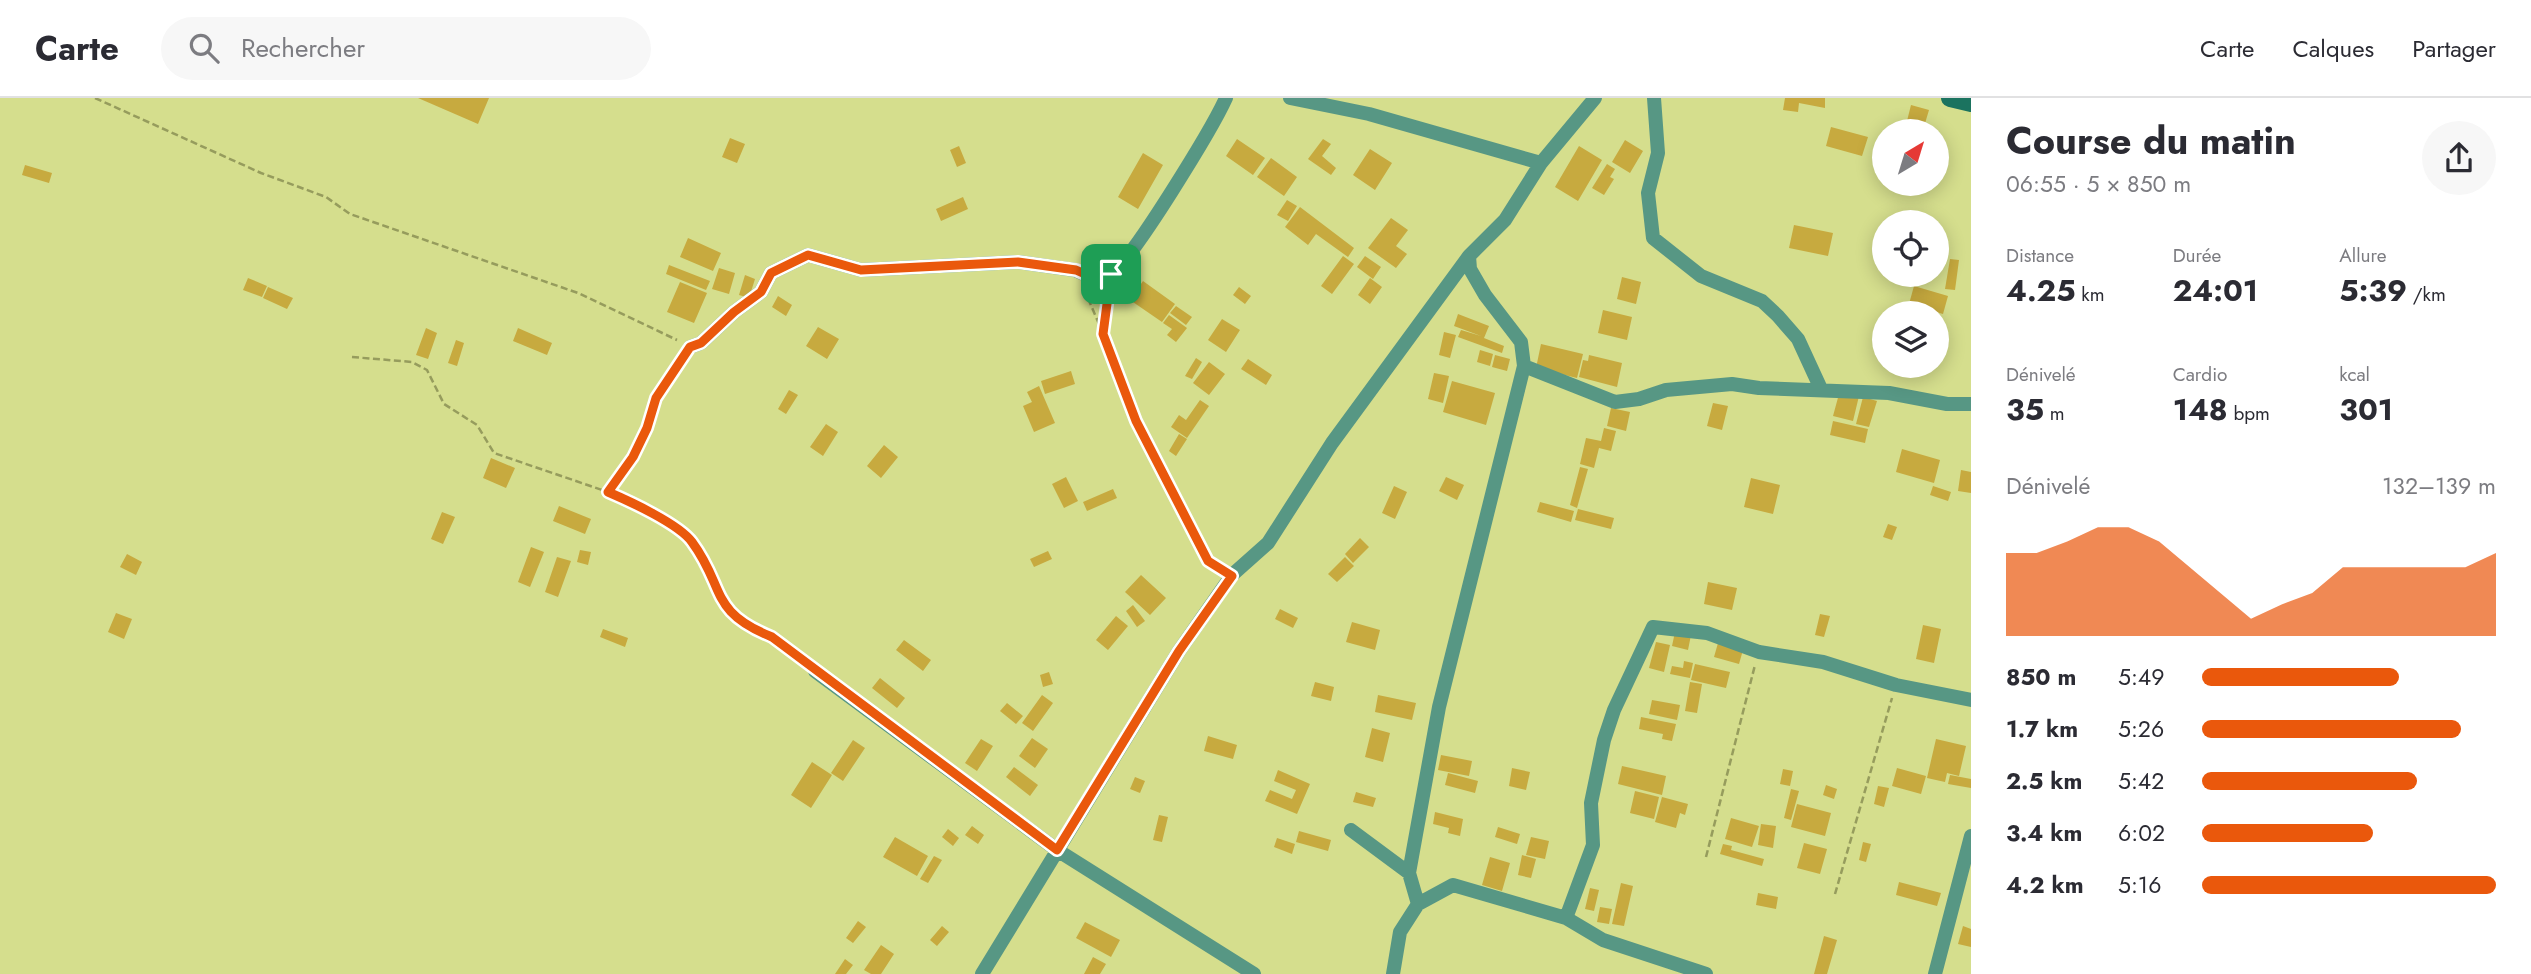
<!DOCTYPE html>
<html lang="fr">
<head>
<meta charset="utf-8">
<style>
	body { margin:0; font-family:Jost,sans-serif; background:#f7f7f7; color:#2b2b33; height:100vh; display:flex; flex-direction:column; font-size:26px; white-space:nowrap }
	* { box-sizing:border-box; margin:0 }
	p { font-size:23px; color:#7c7c81 }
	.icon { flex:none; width:38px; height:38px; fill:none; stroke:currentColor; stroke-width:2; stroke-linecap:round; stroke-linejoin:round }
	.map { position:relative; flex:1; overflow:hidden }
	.details { display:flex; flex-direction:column; background:#fff; width:560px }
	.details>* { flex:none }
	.needle { width:46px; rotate:38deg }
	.tools { position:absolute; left:1872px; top:21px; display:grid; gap:14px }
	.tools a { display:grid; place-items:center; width:77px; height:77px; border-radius:50%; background:#fff; box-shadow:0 4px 18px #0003; font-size:35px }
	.pin { position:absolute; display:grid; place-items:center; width:60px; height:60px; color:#fff; margin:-30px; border-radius:14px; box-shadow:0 4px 10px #0006 }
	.round { display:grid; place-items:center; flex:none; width:74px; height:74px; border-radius:37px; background:#f7f7f7 }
	.headline { display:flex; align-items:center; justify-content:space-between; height:119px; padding:0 35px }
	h1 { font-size:38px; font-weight:700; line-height:52px }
	.metrics { display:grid; grid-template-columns:repeat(3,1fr); gap:10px; height:119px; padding:7px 35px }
	.metrics div { display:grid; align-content:center }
	.metrics b { font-size:30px; font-weight:700 }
	.metrics small { font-size:19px; font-weight:400 }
	.metrics p { font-size:19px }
	.chart { height:196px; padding:14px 35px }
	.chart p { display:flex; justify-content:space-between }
	.chart svg { width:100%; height:126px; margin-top:7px; fill:#ea580c; opacity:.7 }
	ul { padding:0 35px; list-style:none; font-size:23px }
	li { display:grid; grid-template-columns:112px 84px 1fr; align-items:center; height:52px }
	li i { height:18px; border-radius:9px; background:#ea580c }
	header { display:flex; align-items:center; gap:42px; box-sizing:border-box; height:98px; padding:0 35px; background:#fff; border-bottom:2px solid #e1e1e2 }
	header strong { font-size:33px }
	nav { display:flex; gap:38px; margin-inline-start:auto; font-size:24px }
	.search { width:490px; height:63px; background:#f7f7f7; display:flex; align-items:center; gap:18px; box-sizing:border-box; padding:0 24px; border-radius:38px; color:#7c7c81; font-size:26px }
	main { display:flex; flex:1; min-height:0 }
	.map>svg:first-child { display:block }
</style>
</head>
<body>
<header>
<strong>Carte</strong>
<div class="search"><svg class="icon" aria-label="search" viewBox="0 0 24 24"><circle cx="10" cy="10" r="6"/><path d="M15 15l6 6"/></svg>Rechercher</div>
<nav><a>Carte</a><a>Calques</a><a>Partager</a></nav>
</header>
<main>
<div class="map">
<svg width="1971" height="876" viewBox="0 0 1971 876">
	<rect width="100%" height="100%" fill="#d5de8d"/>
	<!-- building -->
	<path fill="#c7aa3f" d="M418 0H489L478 26Z
		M1785 0H1825V10L1799 5 1798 14 1783 12Z
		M1911 7 1929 12 1923 32 1906 27Z
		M1831 29 1868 39 1862 58 1826 48Z
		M730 40 745 46 737 65 722 59Z
		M1237 41 1265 60 1253 77 1226 58Z
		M1323 41 1331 46 1322 58 1336 70 1331 77 1308 61Z
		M1625 42 1643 53 1630 75 1612 64Z
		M959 48 966 65 957 69 950 52Z
		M1579 48 1602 62 1578 103 1555 89Z
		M1370 51 1392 65 1375 92 1353 77Z
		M1143 55 1163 67 1138 111 1118 99Z
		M1271 60 1297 79 1284 98 1257 79Z
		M1607 66 1615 71 1610 79 1614 81 1604 97 1592 90Z
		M25 67 52 75 49 85 22 77Z
		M963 99 968 111 941 123 936 111Z
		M1287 102 1297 108 1288 123 1277 117Z
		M1300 109 1354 150 1348 159 1316 136 1308 147 1285 129Z
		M1391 120 1408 132 1396 148 1407 156 1396 170 1368 150Z
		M1794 127 1833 135 1828 158 1789 150Z
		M688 140 721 155 713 173 680 159Z
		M1343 158 1354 166 1332 196 1321 188Z
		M1365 158 1381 169 1373 181 1357 169Z
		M1950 161 1959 162 1955 192 1945 191Z
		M669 167 710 183 706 192 666 176Z
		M719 170 735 175 729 196 712 191Z
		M745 177 755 181 749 200 739 197Z
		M1622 179 1641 184 1636 206 1617 201Z
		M248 180 267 188 262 199 243 192Z
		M1370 180 1382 189 1370 206 1358 197Z
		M1143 183 1175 206 1162 224 1130 202Z
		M680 184 707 195 694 225 667 214Z
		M1914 188 1948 198 1943 216 1909 206Z
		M268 189 293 200 287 211 263 200Z
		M1239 189 1251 198 1245 206 1233 197Z
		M778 198 792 207 786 218 772 209Z
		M1176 208 1192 219 1186 227 1170 215Z
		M1603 212 1632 219 1627 242 1598 235Z
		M1458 216 1489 228 1484 240 1504 248 1502 255 1458 239 1461 232 1481 238 1454 228Z
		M1169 217 1187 230 1176 244 1167 237 1172 231 1163 225Z
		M1222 221 1240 232 1226 254 1208 242Z
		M818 229 839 241 827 261 806 248Z
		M426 230 437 235 428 261 416 257Z
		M518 230 552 245 547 257 513 243Z
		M1444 234 1456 237 1450 260 1439 257Z
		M456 242 464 245 457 268 448 265Z
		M1541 246 1583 256 1577 280 1536 270Z
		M1480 252 1493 256 1490 268 1477 264Z
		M1495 257 1510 261 1507 273 1492 269Z
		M1589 257 1622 265 1617 289 1579 279 1583 262 1588 263Z
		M1196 260 1202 264 1192 281 1185 278Z
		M1248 261 1272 277 1266 287 1241 271Z
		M1209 264 1225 276 1209 297 1193 285Z
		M1071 273 1075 286 1045 296 1041 283Z
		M1434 275 1449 278 1443 305 1428 301Z
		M1452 283 1495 295 1486 327 1443 314Z
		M1039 288 1055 325 1034 334 1023 308 1032 304 1027 294Z
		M789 292 798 297 786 316 778 311Z
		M1839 296 1859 298 1853 323 1833 318Z
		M1863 299 1877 303 1869 329 1856 326Z
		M1200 302 1209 308 1187 340 1171 329 1179 317 1186 322Z
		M1713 305 1728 308 1722 332 1707 328Z
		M1611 310 1630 314 1626 333 1607 328Z
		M1833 323 1868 331 1865 345 1830 337Z
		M826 326 838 334 823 358 810 349Z
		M1604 330 1616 333 1611 353 1599 350 1594 370 1580 366 1586 340 1601 343Z
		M1179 336 1187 341 1176 358 1169 353Z
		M884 347 898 359 881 380 867 368Z
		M1902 351 1940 362 1934 385 1896 374Z
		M491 360 515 370 506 390 483 380Z
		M1580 369 1588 371 1577 410 1570 407Z
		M1961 372 1971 374V395L1958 393Z
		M1066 379 1078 403 1064 410 1052 386Z
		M1446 379 1464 387 1457 402 1439 393Z
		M1751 380 1780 387 1773 416 1744 409Z
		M1394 388 1407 394 1395 421 1382 415Z
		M1933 388 1951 394 1948 403 1930 397Z
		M1113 391 1117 400 1087 413 1083 404Z
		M1540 404 1574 413 1571 424 1537 414Z
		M559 408 591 421 585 436 553 423Z
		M1578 411 1614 420 1611 431 1575 422Z
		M442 414 455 419 443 446 431 441Z
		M1888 426 1897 429 1892 442 1883 439Z
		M1360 440 1369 449 1353 465 1345 456Z
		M531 449 544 454 530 489 518 484Z
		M580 452 591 454 588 467 577 464Z
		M1048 453 1052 461 1034 469 1030 461Z
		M127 456 142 464 136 477 120 469Z
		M557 459 571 463 558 499 545 494Z
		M1345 459 1354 468 1337 484 1328 476Z
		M1141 477 1166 500 1150 517 1125 494Z
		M1708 484 1737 490 1732 512 1704 506Z
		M1133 507 1145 523 1137 529 1126 513Z
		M1280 511 1298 520 1293 530 1275 521Z
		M116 515 132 521 124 541 108 534Z
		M1820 516 1830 518 1824 539 1815 537Z
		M1116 518 1128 528 1108 552 1096 542Z
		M1352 524 1380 532 1375 552 1346 544Z
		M1923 527 1941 531 1934 565 1916 561Z
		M603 531 628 540 625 549 600 539Z
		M1675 534 1691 537 1688 552 1672 548Z
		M904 542 931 562 923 573 896 552Z
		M1656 544 1670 547 1664 574 1649 570Z
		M1718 545 1743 552 1739 566 1714 559Z
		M1684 563 1693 565 1690 580 1670 576 1672 568 1683 570Z
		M1695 566 1730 574 1726 590 1691 582Z
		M1049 574 1053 586 1043 589 1040 577Z
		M880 580 905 600 897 610 872 590Z
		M1315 584 1334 589 1331 603 1311 598Z
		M1690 584 1702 586 1697 615 1685 613Z
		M1042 597 1053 605 1033 633 1022 625Z
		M1378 597 1416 605 1412 622 1375 614Z
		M1652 602 1680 607 1677 622 1649 616Z
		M1007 605 1023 618 1016 626 1000 613Z
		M1641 619 1676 626 1672 643 1662 641 1663 636 1639 631Z
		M1372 630 1390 635 1383 664 1365 659Z
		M1208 638 1237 647 1233 661 1204 653Z
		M1032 640 1048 651 1035 670 1019 658Z
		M981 641 993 648 977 673 965 665Z
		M1936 641 1966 648 1959 678 1947 675 1945 684 1927 680Z
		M853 642 865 650 843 683 831 675Z
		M1441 657 1472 663 1469 678 1438 672Z
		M812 664 832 677 811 710 791 697Z
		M1622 668 1666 678 1662 697 1618 686Z
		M1014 669 1038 687 1030 698 1006 679Z
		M1512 670 1530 674 1526 692 1509 688Z
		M1897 670 1926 678 1921 696 1892 688Z
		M1783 671 1793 673 1790 688 1780 686Z
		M1278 672 1310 686 1297 716 1265 703 1270 692 1292 701 1296 692 1274 683Z
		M1448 675 1478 683 1475 695 1445 687Z
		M1950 677 1971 681V690L1948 686Z
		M1135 679 1145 683 1140 695 1130 691Z
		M1826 687 1837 691 1834 701 1823 697Z
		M1878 688 1889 690 1884 709 1874 706Z
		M1791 691 1799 693 1791 722 1784 720Z
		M1635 693 1659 699 1654 721 1630 715Z
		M1356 694 1376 700 1373 709 1353 704Z
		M1662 699 1688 706 1685 717 1680 715 1676 730 1655 724Z
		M1797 706 1831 715 1825 738 1791 729Z
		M1435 714 1463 721 1460 738 1448 735 1449 730 1433 726Z
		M1159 717 1168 719 1162 744 1153 742Z
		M1731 720 1759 728 1752 749 1725 741Z
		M1761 726 1776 728 1773 750 1758 747Z
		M972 728 984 737 978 746 965 737Z
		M1498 729 1520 736 1517 746 1495 739Z
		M948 731 959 740 953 748 942 739Z
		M1299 733 1331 742 1328 753 1296 744Z
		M895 739 928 758 917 778 883 759Z
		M1531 739 1549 743 1545 761 1526 757Z
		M1277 740 1295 746 1292 756 1274 749Z
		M1863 744 1871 746 1866 764 1859 762Z
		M1804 745 1827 751 1820 776 1797 770Z
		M1723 746 1732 748 1731 752 1764 761 1762 768 1720 756Z
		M1522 757 1536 761 1531 780 1518 777Z
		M934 758 942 762 928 785 920 781Z
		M1490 759 1510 765 1502 793 1482 787Z
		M1899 784 1941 795 1937 808 1896 797Z
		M1621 785 1633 788 1624 828 1612 826Z
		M1590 790 1599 792 1594 813 1585 811Z
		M1758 795 1778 799 1776 811 1756 807Z
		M1600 809 1612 811 1609 826 1597 824Z
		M858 823 866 829 853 845 846 840Z
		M1085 824 1120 842 1111 859 1076 840Z
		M942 828 949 834 937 848 930 842Z
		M1963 828 1971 831V849L1958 846Z
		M1824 838 1837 842 1827 876H1814Z
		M881 847 894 856 881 876H871L864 872Z
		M1093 859 1106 866 1100 876H1084Z
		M845 861 853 867 846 876H835Z"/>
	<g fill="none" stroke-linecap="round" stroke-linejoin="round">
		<!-- path -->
		<path stroke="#969c5d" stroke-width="2.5" stroke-dasharray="7 3.5" stroke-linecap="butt" d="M95 0 261 75 326 99 350 116 578 195 677 242
			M1084 191 1102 233
			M1109 193 1103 236 1136 323 1208 463 1220 470
			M352 259 412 264 427 272 444 306 477 327 494 355 608 394 643 410 691 442 728 513 745 528 772 539 804 565
			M608 394 633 359 647 330 656 300 683 260
			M1706 759 1755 567
			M1835 796 1892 600"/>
		<!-- street -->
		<path stroke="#579784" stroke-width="14" d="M1290 0 1369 16 1541 65
			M1595 0 1541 65 1505 122 1469 158 1470 171 1485 197 1521 244 1524 268 1615 304 1639 301 1666 292 1732 286 1759 290 1889 295 1947 306H1971
			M1654 0 1658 55 1648 95 1653 140 1701 178 1762 203 1778 218 1798 241 1821 291
			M690 249 701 245 734 214 761 194 771 175 808 157 861 172 1018 164 1075 172 1096 181C1100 180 1107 179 1111 176 1133 161 1213 29 1226 0
			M815 573 1057 752 1254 876
			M1351 732 1409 775 1418 806 1453 787 1566 820 1603 842 1706 876
			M1409 775 1439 609 1524 268
			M1566 820 1593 747 1591 705 1604 642 1614 612 1653 529 1707 535 1759 554 1823 564 1896 587 1971 602
			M982 876 1179 553 1232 477 1268 445 1332 345 1469 158
			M1393 876 1400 834 1418 806
			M1935 876 1971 738"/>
		<!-- secondary -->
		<path stroke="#1b735f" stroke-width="18" d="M1950 0 1971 5"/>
	</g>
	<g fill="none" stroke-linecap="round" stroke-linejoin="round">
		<defs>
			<path id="route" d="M808 157 861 172 1018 164 1076 172 1096 181 1111 176 1103 236 1136 323 1208 463 1232 478 1179 553 1057 752 772 539C708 513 726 490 692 444 679 426 629 403 608 394L633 359 647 330 656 300 690 249 701 245 734 214 761 194 771 175Z"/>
		</defs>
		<!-- route casing -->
		<use href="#route" stroke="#fff" stroke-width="14"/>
		<!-- route -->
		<use href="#route" stroke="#ea580c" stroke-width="9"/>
	</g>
</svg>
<div class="tools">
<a><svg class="needle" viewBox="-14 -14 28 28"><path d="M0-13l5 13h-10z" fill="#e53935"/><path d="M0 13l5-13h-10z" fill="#7c7c81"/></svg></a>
<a><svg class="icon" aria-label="locate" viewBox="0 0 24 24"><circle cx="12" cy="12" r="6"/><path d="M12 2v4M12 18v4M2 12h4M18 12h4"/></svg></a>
<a><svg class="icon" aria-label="layers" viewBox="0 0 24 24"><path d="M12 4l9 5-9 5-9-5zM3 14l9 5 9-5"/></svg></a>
</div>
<div class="pin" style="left:1111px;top:176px;background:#1e9e55"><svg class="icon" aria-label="arrive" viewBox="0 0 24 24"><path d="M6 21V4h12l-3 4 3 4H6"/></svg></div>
</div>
<section class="details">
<div class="headline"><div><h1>Course du matin</h1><p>06:55 · 5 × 850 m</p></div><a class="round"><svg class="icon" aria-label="share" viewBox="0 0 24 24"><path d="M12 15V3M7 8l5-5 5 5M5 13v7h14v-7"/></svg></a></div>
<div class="metrics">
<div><p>Distance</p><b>4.25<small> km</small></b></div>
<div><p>Durée</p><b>24:01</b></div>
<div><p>Allure</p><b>5:39<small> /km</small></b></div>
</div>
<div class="metrics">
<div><p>Dénivelé</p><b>35<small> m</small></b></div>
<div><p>Cardio</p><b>148<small> bpm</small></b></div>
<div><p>kcal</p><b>301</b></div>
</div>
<div class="chart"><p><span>Dénivelé</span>132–139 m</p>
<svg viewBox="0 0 160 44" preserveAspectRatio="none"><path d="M0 44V15L10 15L20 11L30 6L40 6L50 11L60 20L70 29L80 38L90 33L100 29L110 20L120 20L130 20L140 20L150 20L160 15V44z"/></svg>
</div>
<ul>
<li><b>850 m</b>5:49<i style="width:67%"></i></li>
<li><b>1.7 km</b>5:26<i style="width:88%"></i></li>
<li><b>2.5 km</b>5:42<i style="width:73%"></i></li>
<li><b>3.4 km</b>6:02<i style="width:58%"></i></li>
<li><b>4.2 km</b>5:16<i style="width:100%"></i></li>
</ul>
</section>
</main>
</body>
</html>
